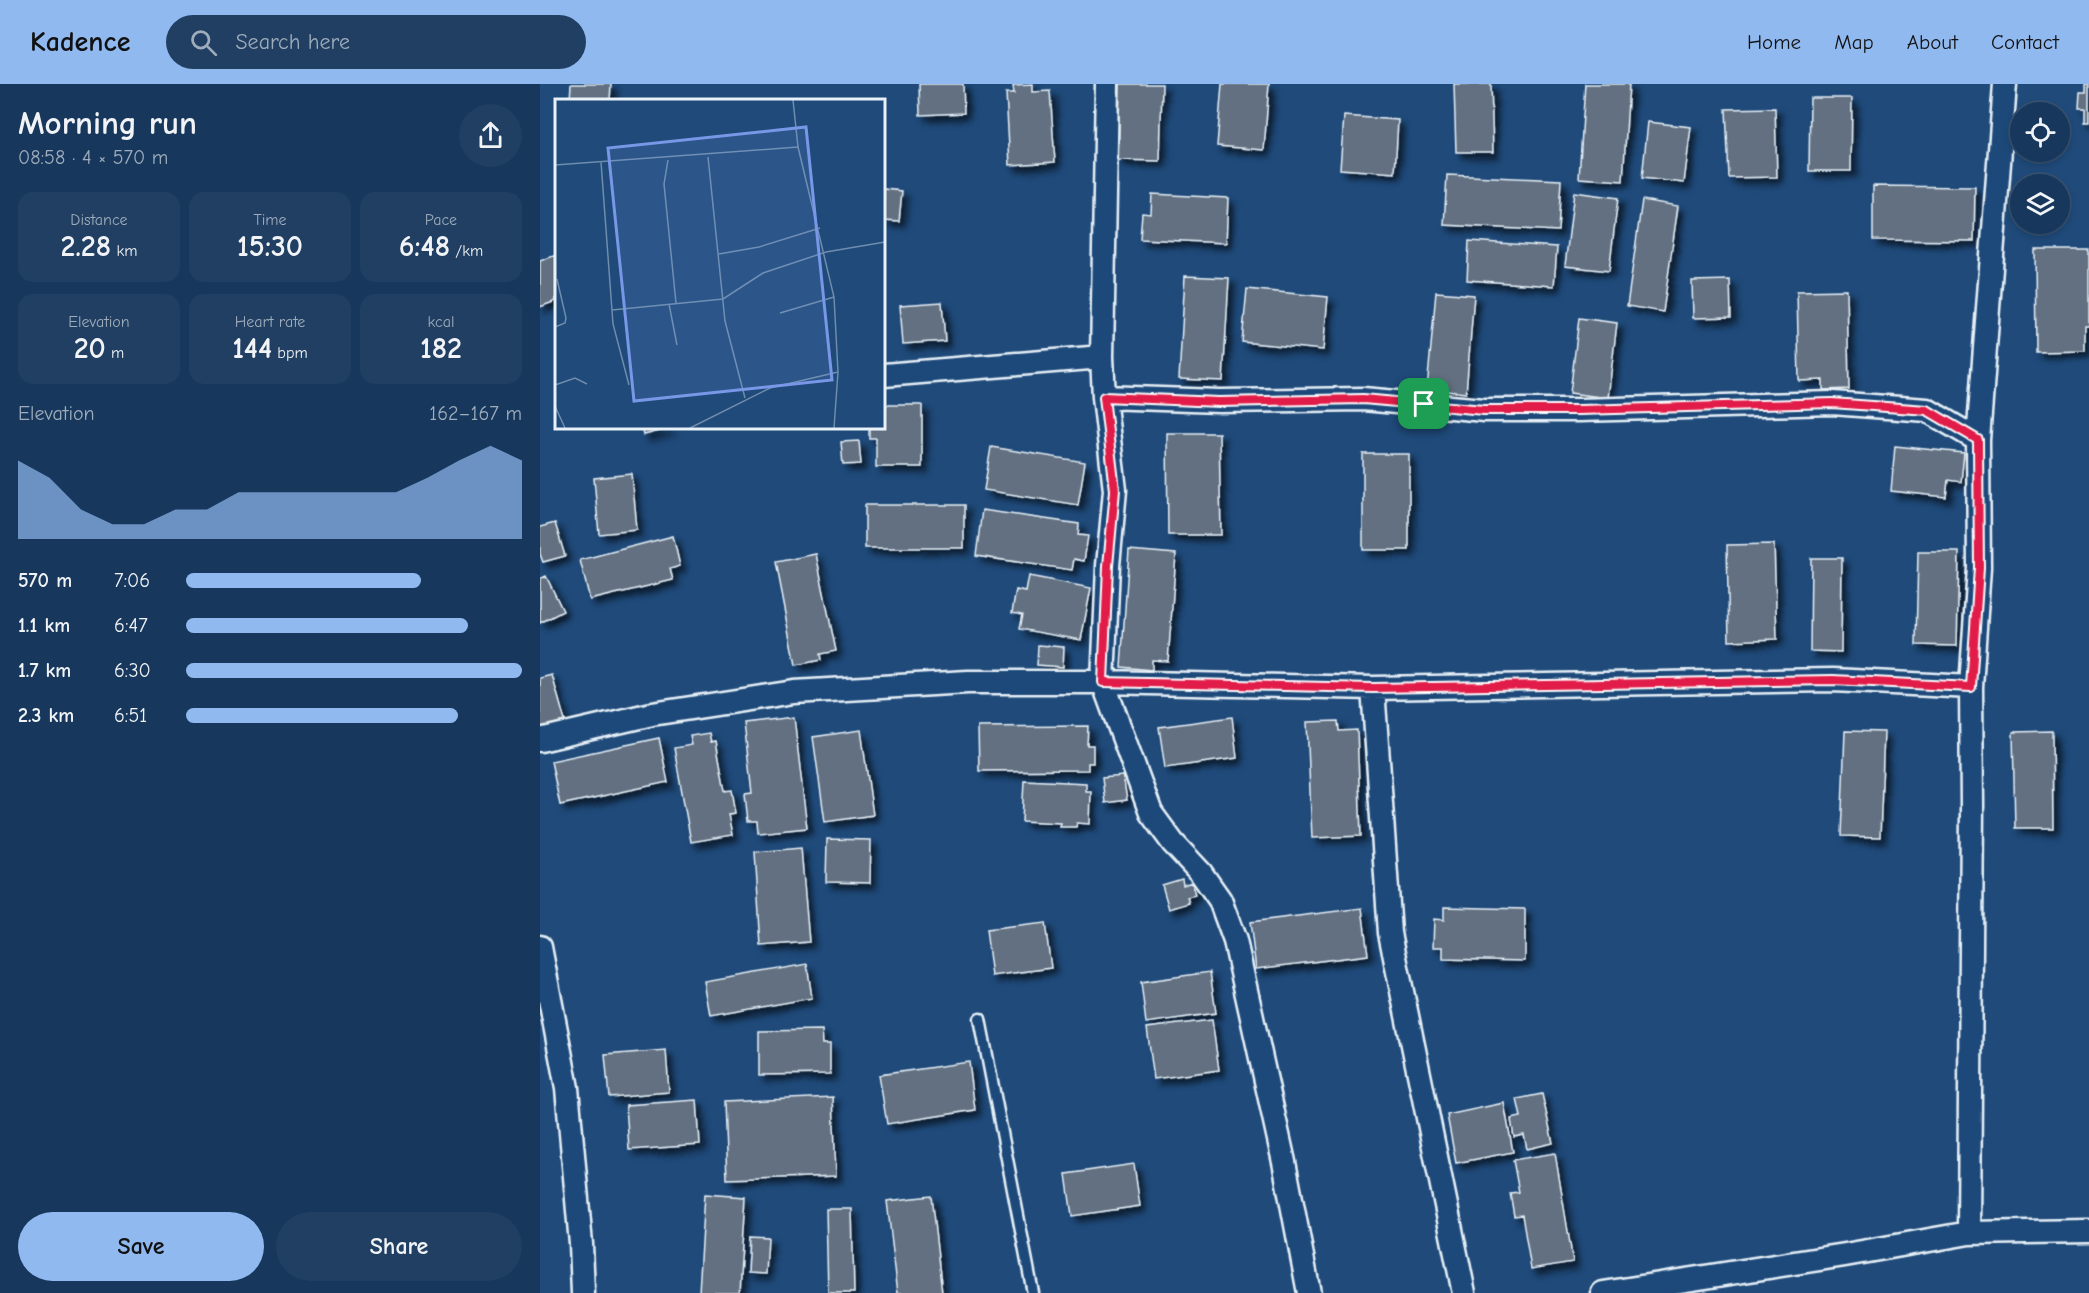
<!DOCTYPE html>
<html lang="en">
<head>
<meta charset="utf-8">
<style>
	body { margin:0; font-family:"Comic Neue",sans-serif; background:#203f62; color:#f1f3f6; height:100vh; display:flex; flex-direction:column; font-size:22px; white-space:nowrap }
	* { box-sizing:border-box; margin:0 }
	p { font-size:20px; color:#9eacbb }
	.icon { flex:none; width:33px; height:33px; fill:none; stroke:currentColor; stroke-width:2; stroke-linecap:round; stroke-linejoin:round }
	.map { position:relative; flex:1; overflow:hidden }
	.side { display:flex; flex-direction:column; background:#17385c; width:540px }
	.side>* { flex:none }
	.fabs { position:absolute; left:1470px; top:18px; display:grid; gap:12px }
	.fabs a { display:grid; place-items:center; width:60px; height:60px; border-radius:50%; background:#17385c; box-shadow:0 3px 9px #0003,0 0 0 2px #365272; font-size:30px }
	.pin { position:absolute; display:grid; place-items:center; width:51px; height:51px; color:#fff; margin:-26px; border-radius:12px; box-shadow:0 3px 9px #0006 }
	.round { display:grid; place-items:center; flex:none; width:63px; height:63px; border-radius:32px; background:#203f62 }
	.headline { display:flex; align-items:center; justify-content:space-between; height:102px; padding:0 18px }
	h1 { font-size:33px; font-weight:600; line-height:45px }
	.stats { display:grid; grid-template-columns:repeat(3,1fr); gap:9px; height:102px; padding:6px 18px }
	.stats div { display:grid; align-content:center; border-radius:15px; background:#203f62; text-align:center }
	.stats b { font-size:30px; font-weight:600 }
	.stats small { font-size:16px; font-weight:400 }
	.stats p { font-size:16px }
	.chart { height:168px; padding:12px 18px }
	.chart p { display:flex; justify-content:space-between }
	.chart svg { width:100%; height:108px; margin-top:6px; fill:#90b9f0; opacity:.7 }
	.button { display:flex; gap:12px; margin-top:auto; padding:12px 18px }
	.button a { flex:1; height:69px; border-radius:36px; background:#90b9f0; color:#111; font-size:24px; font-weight:600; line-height:69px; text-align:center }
	.button a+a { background:#203f62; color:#f1f3f6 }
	ul { padding:0 18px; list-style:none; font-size:20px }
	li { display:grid; grid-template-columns:96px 72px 1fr; align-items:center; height:45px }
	li i { height:15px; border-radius:8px; background:#90b9f0 }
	header { display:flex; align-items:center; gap:36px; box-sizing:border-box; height:84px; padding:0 30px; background:#90b9f0; color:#111 }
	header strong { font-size:28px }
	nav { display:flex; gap:33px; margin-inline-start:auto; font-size:21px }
	.search { width:420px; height:54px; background:#203f62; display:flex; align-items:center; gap:15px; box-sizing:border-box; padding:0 21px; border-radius:33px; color:#9eacbb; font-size:22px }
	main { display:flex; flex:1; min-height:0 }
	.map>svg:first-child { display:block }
</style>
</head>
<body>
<header>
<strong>Kadence</strong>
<div class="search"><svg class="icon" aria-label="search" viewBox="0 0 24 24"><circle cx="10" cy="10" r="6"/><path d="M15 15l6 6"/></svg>Search here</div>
<nav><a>Home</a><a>Map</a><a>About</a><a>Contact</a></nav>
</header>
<main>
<section class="side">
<div class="headline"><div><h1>Morning run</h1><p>08:58 · 4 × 570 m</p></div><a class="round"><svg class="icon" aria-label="share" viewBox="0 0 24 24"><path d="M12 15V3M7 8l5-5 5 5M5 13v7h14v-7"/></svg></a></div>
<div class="stats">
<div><p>Distance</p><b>2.28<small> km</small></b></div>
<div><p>Time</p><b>15:30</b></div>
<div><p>Pace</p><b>6:48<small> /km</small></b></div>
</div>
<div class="stats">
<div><p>Elevation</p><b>20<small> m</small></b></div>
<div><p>Heart rate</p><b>144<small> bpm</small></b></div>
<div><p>kcal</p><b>182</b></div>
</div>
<div class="chart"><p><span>Elevation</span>162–167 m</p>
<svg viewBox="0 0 160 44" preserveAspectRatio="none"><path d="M0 44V12L10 19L20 32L30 38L40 38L50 32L60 32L70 25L80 25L90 25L100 25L110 25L120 25L130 19L140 12L150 6L160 12V44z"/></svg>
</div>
<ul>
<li><b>570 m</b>7:06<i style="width:70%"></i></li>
<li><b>1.1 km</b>6:47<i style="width:84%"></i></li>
<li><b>1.7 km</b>6:30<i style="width:100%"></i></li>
<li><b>2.3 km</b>6:51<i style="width:81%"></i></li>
</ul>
<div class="button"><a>Save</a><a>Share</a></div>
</section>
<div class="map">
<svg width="1549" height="1209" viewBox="0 0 1549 1209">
	<defs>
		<filter id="shadow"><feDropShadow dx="5.5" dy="5.5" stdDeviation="3" flood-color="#0009"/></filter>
	</defs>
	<rect width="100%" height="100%" fill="#1f4a7a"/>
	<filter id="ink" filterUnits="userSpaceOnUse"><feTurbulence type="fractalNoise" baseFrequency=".0167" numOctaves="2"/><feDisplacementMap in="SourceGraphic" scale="12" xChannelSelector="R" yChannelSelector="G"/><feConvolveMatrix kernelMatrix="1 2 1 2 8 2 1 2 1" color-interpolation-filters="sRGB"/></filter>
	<g filter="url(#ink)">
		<!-- building -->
		<path fill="#627081" stroke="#e8f1f8" stroke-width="1.5" filter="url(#shadow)" d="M31 0H71L70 16H30Z
			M379 0H423L424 29 380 31Z
			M493 0V8L510 7 515 78 470 81 466 9H474L473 1Z
			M580 0H622L620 77 578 76Z
			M682 0H729L724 66 677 62Z
			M914 0H951L953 68H916Z
			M1045 0H1089L1083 97 1039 94Z
			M1546 0H1549V38H1545V24H1539L1540 8H1546Z
			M1270 14H1312L1311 87H1269Z
			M1235 24 1237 93 1189 94 1186 25Z
			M804 32 858 36 855 89 800 85Z
			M1108 38 1151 43 1144 99 1102 94Z
			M907 91 1021 96 1018 147 904 141Z
			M1333 102 1435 103 1434 157 1333 156Z
			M344 105 362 107 359 137 344 136Z
			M1034 108 1078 114 1069 187 1025 182Z
			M612 110 688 114 686 159 600 155 602 129 611 130Z
			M1102 116 1138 122 1123 228 1087 222Z
			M929 157 1017 163 1014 202 927 196Z
			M1495 166H1549V242H1545V267L1496 268Z
			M16 171V217L0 223V177Z
			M645 192 689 194 683 297 639 295Z
			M1190 196 1191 233 1153 234 1152 197Z
			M707 205 788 213 783 266 702 258Z
			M1307 206 1309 305 1283 306V296L1259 297 1257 207Z
			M896 208 934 211 926 309 887 305Z
			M402 218 405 257 363 260 360 221Z
			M1039 234 1077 239 1068 314 1030 309Z
			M344 321H382V383H336V354H329V344H344Z
			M102 344H131L104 351Z
			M627 349H679L681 451H628Z
			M319 357 321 380 303 381 301 358Z
			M1355 362 1424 369 1421 398 1408 396 1406 413 1351 407Z
			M451 363 545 378 538 421 444 406Z
			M823 370H869V466H823Z
			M92 390 97 446 59 450 54 394Z
			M325 421H424V464H325Z
			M442 426 539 440 538 451 548 452 544 477 534 475 532 486 436 472Z
			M15 439 25 472 3 478 0 470V443Z
			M133 452 140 482 130 485 133 496 50 516 40 476Z
			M1234 460 1237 555 1189 557 1187 461Z
			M589 466 636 470 628 577 612 576V586L581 583Z
			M1378 468H1419L1417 562 1376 561Z
			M276 470 296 567 280 570 281 576 256 581 236 478Z
			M1271 474H1302L1301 568 1270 567Z
			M6 492 23 527 0 539V495Z
			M489 492 551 504 541 556 479 545 482 531 472 529 476 506 486 508Z
			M498 561 524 563 523 583 497 581Z
			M12 591 25 637 0 644V594Z
			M254 633 267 744 218 749 217 737H208L205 710 212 709 204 639Z
			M692 633 697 674 625 684 619 643Z
			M798 637 799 647 817 646 821 752 772 754 767 638Z
			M548 642 547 661H553V679H548V686L439 687 438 643Z
			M321 646 333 731 285 738 273 653Z
			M1305 647 1344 648 1340 753 1301 752Z
			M1512 647 1513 744H1475L1473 648Z
			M169 649 171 658 176 657 185 707 192 706 196 729 189 730 193 751 151 758 134 664 152 661 150 652Z
			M119 654 128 698 20 721 11 677Z
			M583 692 587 716 565 719 562 694Z
			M484 696 546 699V707H551L550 740 537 739 536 743H520L521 739 482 737Z
			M287 755 331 756 330 799 286 798Z
			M261 764 269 858 221 862 215 768Z
			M642 795 643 801 652 798 655 811 647 813 649 819 629 825 622 801Z
			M904 823 985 825V877L903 875V863H893L894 835 904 836Z
			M822 824 828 871 716 885 710 838Z
			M505 839 511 884 452 892 446 846Z
			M267 880 272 914 171 932 165 898Z
			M670 888 676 929 606 939 601 898Z
			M672 936 679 986 614 995 607 944Z
			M282 946 283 960H290V990L219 991V947Z
			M126 966 129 1008 69 1013 65 971Z
			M429 978 435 1026 347 1040 339 991Z
			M1002 1010 1013 1059 987 1065 984 1051 974 1053 971 1035 981 1033 977 1015Z
			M293 1013 296 1092 187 1096 184 1018Z
			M157 1016 160 1061 89 1066 86 1021Z
			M964 1019 973 1068 916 1079 907 1031Z
			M1015 1069 1033 1178 991 1185 982 1131 974 1132 970 1109 979 1108 973 1076Z
			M594 1080 600 1122 532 1132 526 1090Z
			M165 1110 206 1113 200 1209H159Z
			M391 1112 402 1209H358L347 1117Z
			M286 1125H312L314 1209H288Z
			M210 1152 228 1153 226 1190 208 1189Z"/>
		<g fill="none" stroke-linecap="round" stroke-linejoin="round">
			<defs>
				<path id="service" d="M440 935 493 1209"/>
				<path id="minor" d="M567 0 562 273 564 313 575 406 568 482 563 598 611 729 633 759 661 789 680 816 695 857 744 1078 769 1209
					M344 291 562 273
					M564 313 679 317 823 315 944 326H1039L1292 319 1387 326 1438 356
					M833 604 850 849 924 1209
					M0 656 112 630 254 608 428 598H563L833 604 1293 596 1431 603
					M0 863 27 1004 41 1160 43 1209
					M1429 1149 1432 722 1431 603 1439 484 1438 356 1465 0
					M1063 1209 1305 1171 1429 1149 1549 1147"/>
			</defs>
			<!-- service casing -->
			<use href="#service" stroke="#e8f1f8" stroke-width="15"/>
			<!-- minor casing -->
			<use href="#minor" stroke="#e8f1f8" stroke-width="27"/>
			<!-- service -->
			<use href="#service" stroke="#1f4a7a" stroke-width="10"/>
			<!-- minor -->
			<use href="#minor" stroke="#1f4a7a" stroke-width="22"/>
		</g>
	</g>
	<g fill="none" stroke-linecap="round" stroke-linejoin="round" filter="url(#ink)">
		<defs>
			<path id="route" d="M564 313 679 318 823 315 944 326H1039L1292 319 1387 326 1438 356 1439 484 1431 603 1293 596 833 604 563 598 568 482 575 406Z"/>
		</defs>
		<!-- route casing -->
		<use href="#route" stroke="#fff" stroke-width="12"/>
		<!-- route -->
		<use href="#route" stroke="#e11d48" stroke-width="8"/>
	</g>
	<!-- overview -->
	<g transform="translate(15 15)">
		<rect width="330" height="330" fill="#1f4a7a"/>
		<path fill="none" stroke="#6f8dac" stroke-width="1.5" d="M238 1 243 48 279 198 283 273 279 329M153 58 170 222 190 299M113 61 109 85 121 204M46 63 58 225 74 286M0 66 243 48M164 155 204 148 265 129M114 205 122 246M57 211 168 200 208 174 271 153 330 143M225 214 279 198M0 228 10 224 11 219 2 180M0 286 20 279 32 285M0 307 10 329M135 329 215 289 283 273"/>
		<path fill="#7897e6" fill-opacity="0.15" stroke="#7897e6" stroke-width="3" d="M251 28 277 281 79 302 53 49Z"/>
		<rect width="330" height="330" fill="none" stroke="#e8f1f8" stroke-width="3"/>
	</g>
</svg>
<div class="fabs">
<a><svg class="icon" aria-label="locate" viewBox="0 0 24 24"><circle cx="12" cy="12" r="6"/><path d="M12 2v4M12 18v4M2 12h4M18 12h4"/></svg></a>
<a><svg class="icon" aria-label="layers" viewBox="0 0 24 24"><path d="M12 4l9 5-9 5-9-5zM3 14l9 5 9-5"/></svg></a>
</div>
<div class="pin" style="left:884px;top:320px;background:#1e9e55"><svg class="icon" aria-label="arrive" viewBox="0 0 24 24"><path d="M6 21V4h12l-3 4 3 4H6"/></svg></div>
</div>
</main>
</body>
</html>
